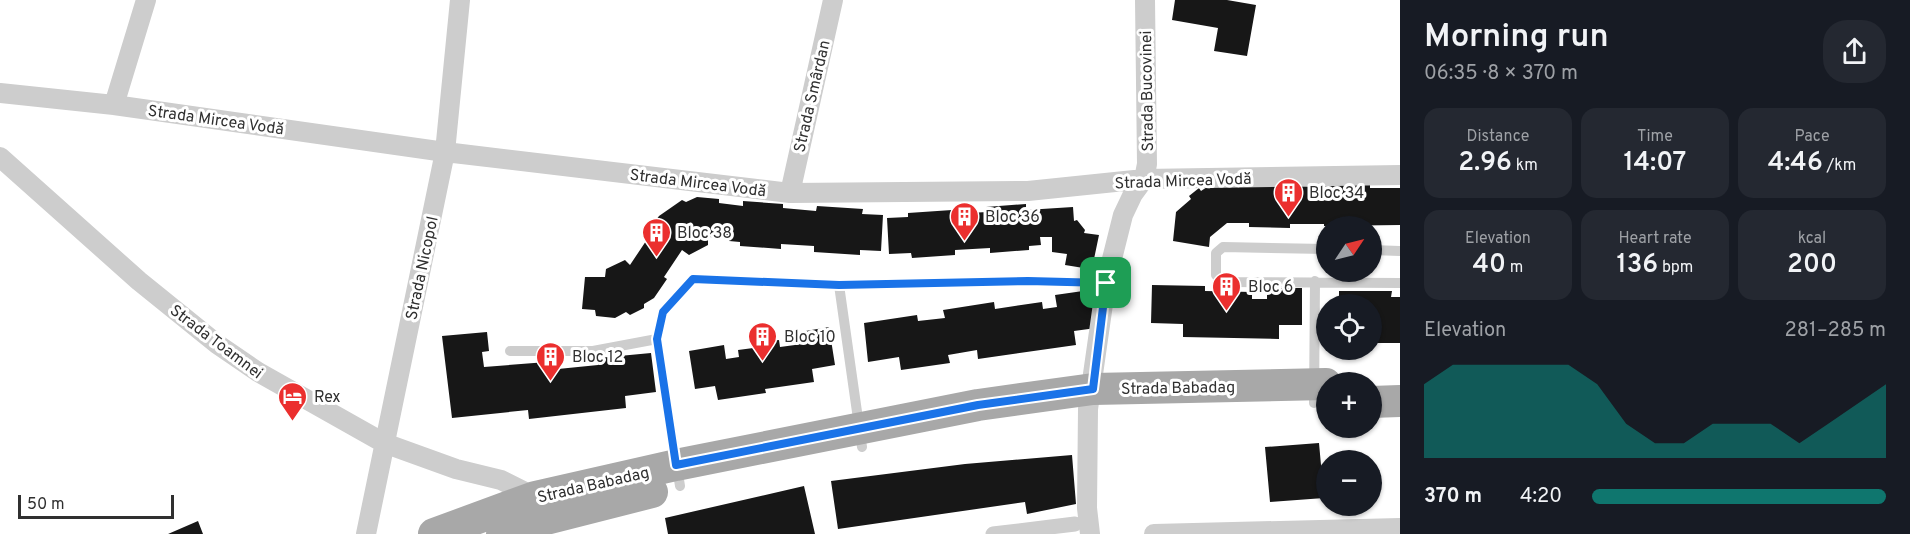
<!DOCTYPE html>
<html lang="en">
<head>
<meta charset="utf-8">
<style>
	body { margin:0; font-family:Overpass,sans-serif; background:#242831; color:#f1f3f6; height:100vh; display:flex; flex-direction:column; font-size:22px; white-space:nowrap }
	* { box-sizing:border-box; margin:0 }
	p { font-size:20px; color:#9ea1a6 }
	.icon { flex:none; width:33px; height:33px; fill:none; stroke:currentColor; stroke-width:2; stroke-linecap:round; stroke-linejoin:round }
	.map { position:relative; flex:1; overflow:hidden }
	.side { display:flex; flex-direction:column; background:#171b24; width:510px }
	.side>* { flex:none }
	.needle { width:39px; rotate:55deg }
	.tools { position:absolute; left:1316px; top:216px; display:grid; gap:12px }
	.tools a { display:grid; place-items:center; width:66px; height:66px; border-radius:50%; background:#171b24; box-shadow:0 2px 4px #0004; font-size:30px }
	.scale { position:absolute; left:18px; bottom:15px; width:156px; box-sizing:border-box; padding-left:6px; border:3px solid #303030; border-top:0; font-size:16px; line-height:21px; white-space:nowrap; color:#303030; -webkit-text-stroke:4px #fff; paint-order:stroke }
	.pin { position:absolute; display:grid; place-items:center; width:51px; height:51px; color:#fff; margin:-26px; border-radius:12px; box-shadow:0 3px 9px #0006 }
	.round { display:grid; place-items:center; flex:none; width:63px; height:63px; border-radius:24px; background:#242831 }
	.headline { display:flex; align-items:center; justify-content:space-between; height:102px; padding:0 24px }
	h1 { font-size:33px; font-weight:600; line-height:45px }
	.figures { display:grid; grid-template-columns:repeat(3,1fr); gap:9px; height:102px; padding:6px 24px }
	.figures div { display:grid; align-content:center; border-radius:15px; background:#242831; text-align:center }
	.figures b { font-size:26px; font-weight:600 }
	.figures small { font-size:16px; font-weight:400 }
	.figures p { font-size:16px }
	.chart { height:168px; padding:12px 24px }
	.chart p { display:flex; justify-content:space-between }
	.chart svg { width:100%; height:108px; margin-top:6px; fill:#0f766e; opacity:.7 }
	ul { padding:0 24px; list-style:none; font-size:20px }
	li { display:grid; grid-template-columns:96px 72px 1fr; align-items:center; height:45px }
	li i { height:15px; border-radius:8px; background:#0f766e }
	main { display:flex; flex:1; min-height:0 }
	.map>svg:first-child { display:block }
</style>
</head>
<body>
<main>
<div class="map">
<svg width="1400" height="534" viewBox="0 0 1400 534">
	<rect width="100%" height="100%" fill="#fff"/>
	<!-- building -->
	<path fill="#171717" d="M1175 0H1227L1256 5 1247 56 1214 51 1218 28 1172 20Z
		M1291 182V186L1325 187V182L1370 183V188H1400V225L1324 226V224H1290V228L1249 227V223H1227L1210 237 1209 247 1173 241 1176 212 1191 199 1189 196 1199 188 1201 191 1207 187Z
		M697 197 719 199V203L743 206V201L783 204V208L816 211 817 206 863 209 862 214 883 215 881 251 860 250V255L814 252V246L781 244V249L740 246V242L729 241V238L708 237V245L689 255 682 250 664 277 667 279 654 298 644 304V308L630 315 626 312 615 318 596 316 595 310 582 309 585 277H605L606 269 625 260 630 265 648 238 645 235 659 216 682 200 686 202Z
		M1026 204V210L1073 207 1074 221 1077 220 1085 230 1084 233 1099 235 1094 259 1097 260 1096 270 1065 265 1067 254 1052 252V237H1040L1041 245 1029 246V250L990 253V248L955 250V255L912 258 911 253 889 254 887 218 908 217V213L952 210V214L987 212 986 207Z
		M1152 285 1205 286V291L1252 292V299H1267V288H1302V325H1279V339L1183 337V324L1151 323Z
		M1090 290 1096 328 1074 331 1076 345 978 359 977 350 948 355 950 363 901 370 899 357 868 362 864 323 917 315 918 321 945 318 943 310 994 302 995 309 1042 302 1043 309 1057 307 1055 295Z
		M1339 291H1392L1391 297H1400V343H1371V304H1339Z
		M829 327 835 365 812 369 814 382 765 389 766 393 718 400 715 386 695 389 689 351 724 345 726 359 739 357 738 350 761 347V342L779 340 780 347 795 345 794 333Z
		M487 332 489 351 482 352 484 367 547 362 548 370 598 365V358L651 353 656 392 625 396 626 408 529 419 528 410 452 418 442 336Z
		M1319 443 1324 498 1270 502 1265 447Z
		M1072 455 1076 504 1027 514 1025 502 838 529 831 481 965 464Z
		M804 486 815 534H668L665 518Z
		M198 521 203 534H168Z"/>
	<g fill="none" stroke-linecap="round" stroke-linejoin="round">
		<!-- service -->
		<path stroke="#cdcdcd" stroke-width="10" d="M1326 249 1223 247 1216 253V275L1223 282 1400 283
			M1371 250 1400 251
			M839 285 862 447
			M510 351H593L657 339
			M1314 403 1315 281
			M680 486 657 339 663 312 693 279 839 285 1027 281 1106 283"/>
		<!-- pedestrian -->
		<path stroke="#cdcdcd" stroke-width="15" d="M993 534 1075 524"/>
		<!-- minor -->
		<path stroke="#cdcdcd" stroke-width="20" d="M0 93 114 105 445 152 790 193 1028 191 1144 179 1400 175
			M114 105 146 0
			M0 157 139 281 217 344 258 372 384 443 456 469 501 480 535 497
			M790 193 833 0
			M366 534 445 152 460 0
			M1090 534 1087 508 1088 409 1106 283 1123 215 1133 194 1144 179 1147 164 1145 0
			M1154 534 1400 528"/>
		<!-- primary -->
		<path stroke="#a8a8a8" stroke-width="32" d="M1371 402 1400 401
			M434 534 535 497 676 465 978 405 1093 389 1326 384
			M502 534 542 520 652 492"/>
	</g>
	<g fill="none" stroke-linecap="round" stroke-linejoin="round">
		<defs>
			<path id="route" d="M693 279 839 285 1028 281 1106 283 1093 389 978 405 676 465 657 339 663 312Z"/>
		</defs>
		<!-- route casing -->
		<use href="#route" stroke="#fff" stroke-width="12"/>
		<!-- route -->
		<use href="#route" stroke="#1a73e8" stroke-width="8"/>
	</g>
	<!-- icons -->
	<defs>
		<symbol id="building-pin" viewBox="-11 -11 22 30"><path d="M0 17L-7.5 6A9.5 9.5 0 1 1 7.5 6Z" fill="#eb2f2e" stroke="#fff"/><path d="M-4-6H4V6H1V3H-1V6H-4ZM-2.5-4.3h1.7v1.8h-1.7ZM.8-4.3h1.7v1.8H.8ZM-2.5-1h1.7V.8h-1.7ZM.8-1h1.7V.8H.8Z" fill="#fff"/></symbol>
		<symbol id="hotel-pin" viewBox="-11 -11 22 30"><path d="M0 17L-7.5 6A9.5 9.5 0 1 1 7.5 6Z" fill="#eb2f2e" stroke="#fff"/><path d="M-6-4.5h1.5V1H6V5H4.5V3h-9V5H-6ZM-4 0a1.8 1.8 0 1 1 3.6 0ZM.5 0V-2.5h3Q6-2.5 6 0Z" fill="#fff"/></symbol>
	</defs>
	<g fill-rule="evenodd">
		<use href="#building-pin" x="1272" y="176" width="33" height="45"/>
		<use href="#building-pin" x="948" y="200" width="33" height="45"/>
		<use href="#building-pin" x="640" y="216" width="33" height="45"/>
		<use href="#building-pin" x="1210" y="270" width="33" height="45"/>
		<use href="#building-pin" x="746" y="320" width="33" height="45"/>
		<use href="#building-pin" x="534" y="340" width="33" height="45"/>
		<use href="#hotel-pin" x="276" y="380" width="33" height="45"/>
	</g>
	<g text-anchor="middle" stroke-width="6" stroke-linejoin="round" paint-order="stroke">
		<!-- street labels -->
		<g font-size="16" fill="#303030" stroke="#fff">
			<text transform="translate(1146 91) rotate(-91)" y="6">Strada Bucovinei</text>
			<text transform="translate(811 96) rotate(-77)" y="6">Strada Smârdan</text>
			<text transform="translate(216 119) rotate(8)" y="6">Strada Mircea Vodă</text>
			<text transform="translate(1183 180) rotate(-2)" y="6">Strada Mircea Vodă</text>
			<text transform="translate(698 182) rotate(7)" y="6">Strada Mircea Vodă</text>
			<text transform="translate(421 268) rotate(-78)" y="6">Strada Nicopol</text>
			<text transform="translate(217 341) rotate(37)" y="6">Strada Toamnei</text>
			<text transform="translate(1178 387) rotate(-1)" y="6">Strada Babadag</text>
			<text transform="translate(593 484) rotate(-13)" y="6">Strada Babadag</text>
		</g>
		<!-- poi labels -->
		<g font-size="16" fill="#303030" stroke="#fff" text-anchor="start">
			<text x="1309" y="198">Bloc 34</text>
			<text x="985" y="222">Bloc 36</text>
			<text x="677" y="238">Bloc 38</text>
			<text x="1248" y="292">Bloc 6</text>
			<text x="784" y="342">Bloc 10</text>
			<text x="572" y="362">Bloc 12</text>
			<text x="314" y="402">Rex</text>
		</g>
	</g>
</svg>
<div class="tools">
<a><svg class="needle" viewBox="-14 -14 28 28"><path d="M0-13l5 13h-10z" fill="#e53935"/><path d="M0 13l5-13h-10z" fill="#9ea1a6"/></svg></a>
<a><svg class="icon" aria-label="locate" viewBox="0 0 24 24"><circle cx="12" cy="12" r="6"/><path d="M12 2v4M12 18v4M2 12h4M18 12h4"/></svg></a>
<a>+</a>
<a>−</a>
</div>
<div class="scale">50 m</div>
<div class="pin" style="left:1106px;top:283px;background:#1e9e55"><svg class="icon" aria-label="arrive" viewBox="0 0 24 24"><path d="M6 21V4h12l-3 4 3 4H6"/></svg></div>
</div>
<section class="side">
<div class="headline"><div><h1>Morning run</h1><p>06:35 · 8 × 370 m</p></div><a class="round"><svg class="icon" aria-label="share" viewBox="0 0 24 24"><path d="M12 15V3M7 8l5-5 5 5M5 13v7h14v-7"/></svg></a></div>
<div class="figures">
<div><p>Distance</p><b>2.96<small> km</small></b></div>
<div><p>Time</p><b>14:07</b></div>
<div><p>Pace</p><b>4:46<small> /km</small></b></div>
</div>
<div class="figures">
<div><p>Elevation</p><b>40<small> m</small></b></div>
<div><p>Heart rate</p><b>136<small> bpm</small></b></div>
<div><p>kcal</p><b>200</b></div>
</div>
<div class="chart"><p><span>Elevation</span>281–285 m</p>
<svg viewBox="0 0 160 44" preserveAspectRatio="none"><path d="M0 44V14L10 6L20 6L30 6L40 6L50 6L60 14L70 30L80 38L90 38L100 30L110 30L120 30L130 38L140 30L150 22L160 14V44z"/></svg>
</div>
<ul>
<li><b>370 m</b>4:20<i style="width:100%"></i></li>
</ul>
</section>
</main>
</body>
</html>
